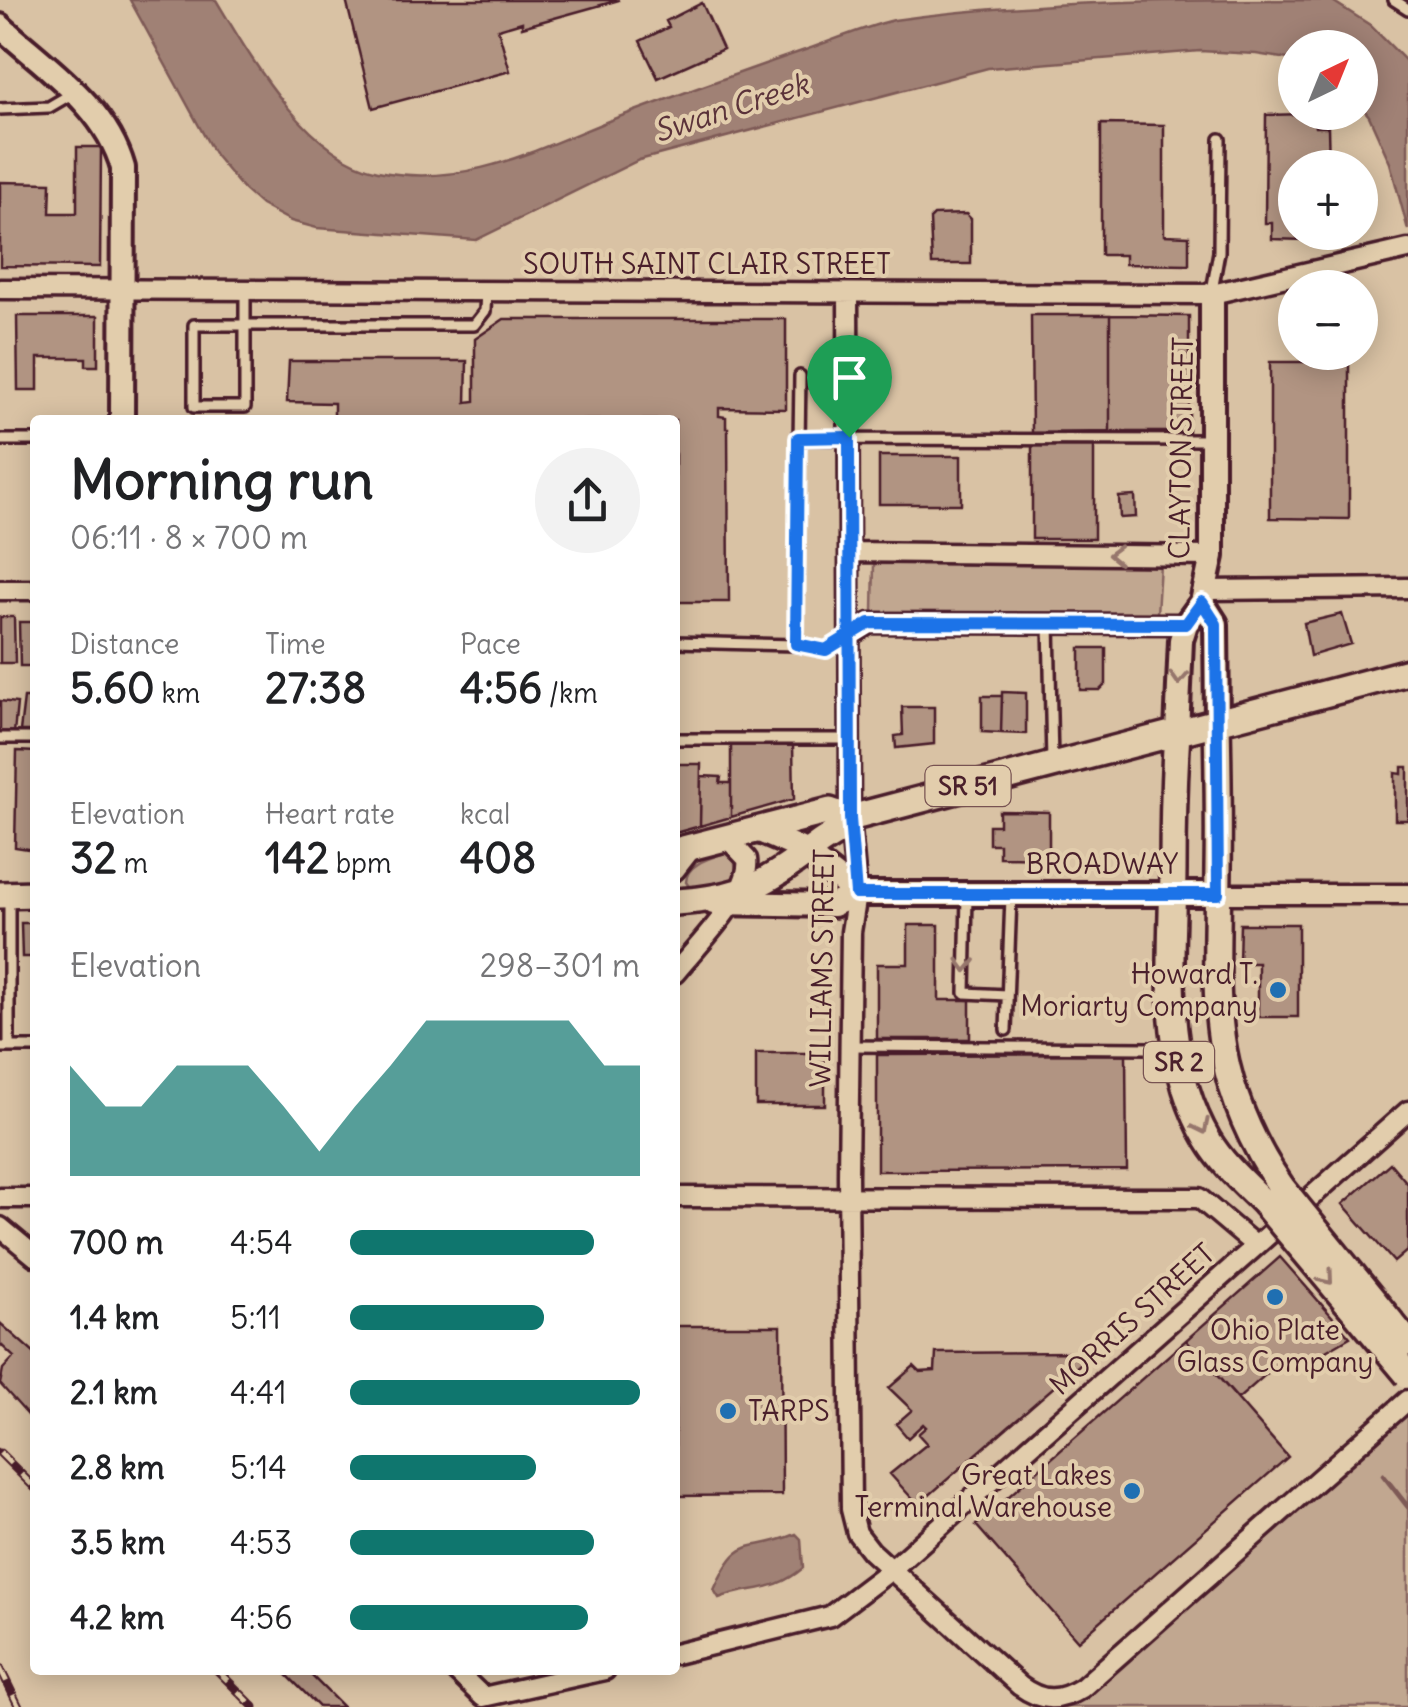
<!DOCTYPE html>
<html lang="en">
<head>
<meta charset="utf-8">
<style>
	body { margin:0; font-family:Delius,sans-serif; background:#f2f2f2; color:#202124; height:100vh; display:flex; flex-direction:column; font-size:38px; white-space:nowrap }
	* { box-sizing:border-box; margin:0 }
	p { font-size:32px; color:#757577 }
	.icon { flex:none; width:55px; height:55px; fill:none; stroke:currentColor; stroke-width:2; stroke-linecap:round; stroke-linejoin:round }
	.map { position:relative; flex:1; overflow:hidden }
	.details { position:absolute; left:30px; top:415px; width:650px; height:1260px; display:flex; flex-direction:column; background:#fff; border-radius:10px; box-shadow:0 5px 25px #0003 }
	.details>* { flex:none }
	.needle { width:65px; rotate:43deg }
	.fabs { position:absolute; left:1278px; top:30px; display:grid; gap:20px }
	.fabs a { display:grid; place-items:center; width:100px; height:100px; border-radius:50%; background:#fff; box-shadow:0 5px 25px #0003; font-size:50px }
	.pin { position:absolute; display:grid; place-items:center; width:85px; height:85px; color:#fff; margin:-102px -42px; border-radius:50% 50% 50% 0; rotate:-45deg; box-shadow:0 0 10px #0007 }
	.pin .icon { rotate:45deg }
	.round { display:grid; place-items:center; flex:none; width:105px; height:105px; border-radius:52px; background:#f2f2f2 }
	.summary { display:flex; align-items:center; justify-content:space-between; height:170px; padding:0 40px }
	h1 { font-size:55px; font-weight:700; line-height:75px }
	.metrics { display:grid; grid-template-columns:repeat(3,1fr); gap:15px; height:170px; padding:10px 40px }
	.metrics div { display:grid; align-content:center }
	.metrics b { font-size:42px; font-weight:700 }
	.metrics small { font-size:28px; font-weight:400 }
	.metrics p { font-size:28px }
	.chart { height:280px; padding:20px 40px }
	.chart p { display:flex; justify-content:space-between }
	.chart svg { width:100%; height:180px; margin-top:10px; fill:#0f766e; opacity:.7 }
	ul { padding:0 40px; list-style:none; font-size:32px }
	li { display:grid; grid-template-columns:160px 120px 1fr; align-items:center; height:75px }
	li i { height:25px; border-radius:12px; background:#0f766e }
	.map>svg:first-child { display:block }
</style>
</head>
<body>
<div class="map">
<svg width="1408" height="1707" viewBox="0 0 1408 1707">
	<rect width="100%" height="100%" fill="#d9c2a4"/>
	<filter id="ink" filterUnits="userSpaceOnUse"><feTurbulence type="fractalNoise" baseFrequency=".01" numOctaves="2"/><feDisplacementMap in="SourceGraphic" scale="20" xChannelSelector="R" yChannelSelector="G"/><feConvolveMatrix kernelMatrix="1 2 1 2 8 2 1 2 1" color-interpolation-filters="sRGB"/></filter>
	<g filter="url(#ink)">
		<!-- green -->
		<path fill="#c1a790" stroke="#86635e" stroke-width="2.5" d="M874 564H1160L1157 614 873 612Z
			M725 853 735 862 736 880 690 888 686 882C686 864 710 858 725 853Z
			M1408 1400V1707H1059L1386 1420Z"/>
		<!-- water -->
		<path fill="#a08174" stroke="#7e5a57" stroke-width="2.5" d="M130 0H216C251 58 306 156 378 171 465 189 537 149 616 118 680 94 744 71 808 49 836 39 865 27 894 20 1034 0 1187 0 1331 0L1370 25 1408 63V230L1390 163 1369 116 1360 105V48H1295V60L1256 54 1200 51 988 68 639 160 476 240 317 228 291 221 261 205 244 190 215 155Z
			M796 1534 801 1539 803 1568C774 1593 752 1586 719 1598L714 1590C740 1531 746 1555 796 1534Z"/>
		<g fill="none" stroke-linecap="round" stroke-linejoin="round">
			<!-- stream -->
			<path stroke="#7e5a57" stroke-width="5" d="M1383 1475 1408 1507"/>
		</g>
		<!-- building -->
		<path fill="#b19482" stroke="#4a1f2b" stroke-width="2.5" d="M346 0H619L522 27V22L498 29 510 71 373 108Z
			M702 3 723 49 658 78 640 41 669 27 666 21Z
			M1305 114 1314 122 1315 127H1328L1329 168H1295V232H1305V240L1272 239V223H1265L1266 115Z
			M1101 124 1164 125V235L1189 236V265L1125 264V255H1101Z
			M77 147H101L100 267 0 266V182L51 183 50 213H77Z
			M966 214 971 219V264H932L930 219 934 215Z
			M1031 315H1110V432L1032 433Z
			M1110 315 1189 316V432H1110Z
			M17 316H98V366H86V358H38V390H18Z
			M504 319H786V409L719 408V416L726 417V428H728L729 602H675V420H334V403L287 402 289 361H467L466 402 475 401V339Z
			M1270 362H1349V519L1270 518Z
			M1032 446H1094V539H1032Z
			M879 456H961V504H879Z
			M1135 496 1136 517 1120 518 1119 497Z
			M1342 614 1351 644 1310 656 1304 623Z
			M0 617H14L15 663H0Z
			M19 622H35V666H20Z
			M1080 648H1106V684L1100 690H1080Z
			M1002 692 1026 693V734L1001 733Z
			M982 696H1002L1001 733 982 732Z
			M24 698H35L34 731H20Z
			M0 701 17 703 14 733 0 731Z
			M902 707H934V744L896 748 895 736 903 735Z
			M731 745H793L794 799 731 817Z
			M17 751 35 752V850L15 847Z
			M675 764H701L700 826 675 833Z
			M1402 767H1408V820H1395V773L1402 774Z
			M701 776 721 777 720 783H731V817L700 826Z
			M999 811 1049 812V858L999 857V844H989V825H999Z
			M21 923H35V957H22Z
			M1240 924H1298V1017H1258V963H1239Z
			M908 925H939V1000H970V1039H877V964H908Z
			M756 1053H825V1105H756Z
			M1126 1054 1127 1170 877 1171V1055Z
			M1390 1163 1408 1184V1250L1394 1262 1343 1204Z
			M1280 1257 1350 1337 1300 1366 1289 1354 1238 1399 1186 1340Z
			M0 1323 35 1354V1423L0 1384 3 1369 14 1357 0 1344Z
			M675 1326H781L782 1495 675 1496Z
			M1186 1340 1288 1457 1078 1641 976 1525Z
			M1082 1352 1087 1358 918 1505 890 1474 927 1444 918 1434 926 1427 923 1424 908 1438 896 1424 912 1410 889 1388 914 1366 920 1372 935 1371 936 1353Z
			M282 1670H306L343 1707H319Z"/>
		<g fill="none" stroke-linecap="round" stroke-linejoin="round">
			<defs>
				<path id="lane" d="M1394 0 1408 9
					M0 109 49 107 73 93
					M245 290V407H194V325H474L485 311 486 291
					M1212 291 1219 252 1220 139
					M799 439 1210 440
					M0 440H35
					M1049 623 1052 762
					M675 642 796 645 826 650 848 637
					M796 645 800 376
					M0 738H35
					M675 739H850
					M967 894 965 993 1007 995
					M1006 1030 1011 897
					M849 1046 1148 1048
					M0 1047H35
					M9 1047V898"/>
				<path id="street" d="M0 289 1212 294 1408 249
					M848 293 850 818 857 894 851 932 848 1176 851 1509 857 1533 871 1551 1020 1686C1042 1702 1059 1702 1082 1688L1408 1400
					M849 552 1212 556
					M0 590H35
					M1206 590 1408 588
					M851 635 870 623 1186 624
					M675 870 693 847
					M1218 894H1408
					M675 973C696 947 752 892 747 859L727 838
					M675 1197 1199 1198 1256 1246
					M0 1198H35
					M0 1227 35 1256
					M675 1654 830 1616 892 1569 1408 1111
					M455 1670 483 1697 605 1670"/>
				<path id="secondary" d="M0 26C46 68 106 106 123 168L122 420
					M1202 602 1216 624 1217 722
					M1177 732 1181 640 1186 624 1202 602 1212 556V294
					M757 830 799 848 857 894
					M714 903 833 905 857 894H1218"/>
				<path id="primary" d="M1217 722C1218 770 1219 818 1218 867 1217 995 1205 1075 1282 1188
					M1177 732C1174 778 1173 824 1173 870 1172 962 1160 1058 1208 1140 1223 1165 1244 1183 1264 1203
					M675 851 830 811 850 818 1408 672
					M0 895 35 894
					M675 902C745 898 765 884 820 843 833 834 841 832 850 818"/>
			</defs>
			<!-- lane casing -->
			<use href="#lane" stroke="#4a1f2b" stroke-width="16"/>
			<!-- street casing -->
			<use href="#street" stroke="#4a1f2b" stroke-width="25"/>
			<!-- secondary casing -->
			<use href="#secondary" stroke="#4a1f2b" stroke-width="30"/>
			<!-- primary casing -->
			<use href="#primary" stroke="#4a1f2b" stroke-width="32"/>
			<!-- lane -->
			<use href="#lane" stroke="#e2cdac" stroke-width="9"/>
			<!-- street -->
			<use href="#street" stroke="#e2cdac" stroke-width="18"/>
			<!-- secondary -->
			<use href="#secondary" stroke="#e2cdac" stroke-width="22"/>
			<!-- primary -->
			<use href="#primary" stroke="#e2cdac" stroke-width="25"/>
			<defs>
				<path id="rail" d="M0 1453 35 1488
					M0 1668 19 1707
					M217 1670 254 1707"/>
			</defs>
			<!-- rail casing -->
			<use href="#rail" stroke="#4a1f2b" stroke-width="9"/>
			<!-- rail -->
			<use href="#rail" stroke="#e2cdac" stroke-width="5" stroke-dasharray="15" stroke-linecap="butt"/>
			<defs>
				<path id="primary-bridge" d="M1282 1188 1408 1343
					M1264 1203 1408 1375"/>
			</defs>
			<!-- primary-bridge casing -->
			<use href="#primary-bridge" stroke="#4a1f2b" stroke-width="32" stroke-linecap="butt"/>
			<!-- primary-bridge -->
			<use href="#primary-bridge" stroke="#e2cdac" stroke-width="25"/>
		</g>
		<!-- one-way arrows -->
		<defs><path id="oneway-chevron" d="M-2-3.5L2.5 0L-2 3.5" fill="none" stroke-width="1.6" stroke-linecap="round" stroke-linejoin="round" transform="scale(2.5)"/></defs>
		<g stroke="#96766c">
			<use href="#oneway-chevron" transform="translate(1115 555) rotate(-179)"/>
			<use href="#oneway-chevron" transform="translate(1179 678) rotate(93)"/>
			<use href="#oneway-chevron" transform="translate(966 965) rotate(92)"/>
			<use href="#oneway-chevron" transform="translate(1202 1127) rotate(64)"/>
			<use href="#oneway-chevron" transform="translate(1327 1278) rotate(50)"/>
		</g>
	</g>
	<g fill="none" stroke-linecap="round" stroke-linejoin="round" filter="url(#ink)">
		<defs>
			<path id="route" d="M849 437 850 818 856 894H1218L1216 624 1202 602 1186 624 870 623C855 632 840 641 826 650L796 644 798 438 849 437"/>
		</defs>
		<!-- route casing -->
		<use href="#route" stroke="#fff" stroke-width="20"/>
		<!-- route -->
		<use href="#route" stroke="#1a73e8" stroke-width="12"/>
	</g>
	<!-- markers -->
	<g fill="#1f6fb2" stroke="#e2cdac" stroke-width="4">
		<circle cx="1278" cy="990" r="10"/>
		<circle cx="1275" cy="1297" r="10"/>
		<circle cx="728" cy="1411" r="10"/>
		<circle cx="1132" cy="1491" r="10"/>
	</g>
	<g text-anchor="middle" stroke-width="8" stroke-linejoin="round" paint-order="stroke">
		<!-- shield labels -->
		<g fill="#e2cdac" stroke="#785352" stroke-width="2.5">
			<rect x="925.5" y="766" width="85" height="40" rx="8"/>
			<rect x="1144" y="1042" width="70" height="40" rx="8"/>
		</g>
		<g font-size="25" font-weight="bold" fill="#4a1f2b">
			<text x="968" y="795">SR 51</text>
			<text x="1179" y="1071">SR 2</text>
		</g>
		<!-- street labels -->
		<g font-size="28" fill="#4a1f2b" stroke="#e2cdac">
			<text x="707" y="274">SOUTH SAINT CLAIR STREET</text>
			<text transform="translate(1181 448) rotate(-89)" y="10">CLAYTON STREET</text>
			<text x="1102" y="874">BROADWAY</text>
			<text transform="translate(822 968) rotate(-89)" y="10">WILLIAMS STREET</text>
			<text transform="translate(1132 1319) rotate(-42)" y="10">MORRIS STREET</text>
		</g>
		<!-- poi labels -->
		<g font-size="28" fill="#4a1f2b" stroke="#e2cdac" text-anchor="end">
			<text x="1258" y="984">Howard T.<tspan x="1258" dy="32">Moriarty Company</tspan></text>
			<text x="1275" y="1340" text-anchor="middle">Ohio Plate<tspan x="1275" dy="32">Glass Company</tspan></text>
			<text x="748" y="1421" text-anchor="start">TARPS</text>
			<text x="1112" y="1485">Great Lakes<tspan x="1112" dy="32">Terminal Warehouse</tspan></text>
		</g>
		<!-- water labels -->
		<g font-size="30" font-style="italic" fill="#5b333a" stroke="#e2cdac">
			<text transform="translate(731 108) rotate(-18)" y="10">Swan Creek</text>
		</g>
	</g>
</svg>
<div class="fabs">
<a><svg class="needle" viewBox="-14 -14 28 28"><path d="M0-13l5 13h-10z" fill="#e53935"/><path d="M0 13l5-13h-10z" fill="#757577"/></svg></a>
<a>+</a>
<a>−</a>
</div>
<div class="pin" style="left:849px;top:437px;background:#1e9e55"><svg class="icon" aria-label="arrive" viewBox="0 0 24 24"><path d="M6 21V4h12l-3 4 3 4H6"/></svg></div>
<section class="details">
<div class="summary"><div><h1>Morning run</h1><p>06:11 · 8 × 700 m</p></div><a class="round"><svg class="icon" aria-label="share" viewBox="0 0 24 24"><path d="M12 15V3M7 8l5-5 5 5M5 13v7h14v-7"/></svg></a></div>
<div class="metrics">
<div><p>Distance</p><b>5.60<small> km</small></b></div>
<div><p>Time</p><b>27:38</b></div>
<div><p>Pace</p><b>4:56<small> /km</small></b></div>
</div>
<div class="metrics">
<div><p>Elevation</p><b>32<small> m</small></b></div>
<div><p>Heart rate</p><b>142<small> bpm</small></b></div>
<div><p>kcal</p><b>408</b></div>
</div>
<div class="chart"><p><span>Elevation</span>298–301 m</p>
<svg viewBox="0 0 160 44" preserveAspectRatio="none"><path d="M0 44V17L10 27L20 27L30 17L40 17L50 17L60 27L70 38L80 27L90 17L100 6L110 6L120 6L130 6L140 6L150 17L160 17V44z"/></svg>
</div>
<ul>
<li><b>700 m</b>4:54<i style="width:84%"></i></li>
<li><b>1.4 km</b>5:11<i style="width:67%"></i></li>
<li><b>2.1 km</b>4:41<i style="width:100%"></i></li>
<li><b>2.8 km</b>5:14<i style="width:64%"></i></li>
<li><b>3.5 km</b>4:53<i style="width:84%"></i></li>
<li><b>4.2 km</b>4:56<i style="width:82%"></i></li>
</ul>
</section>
</div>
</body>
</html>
